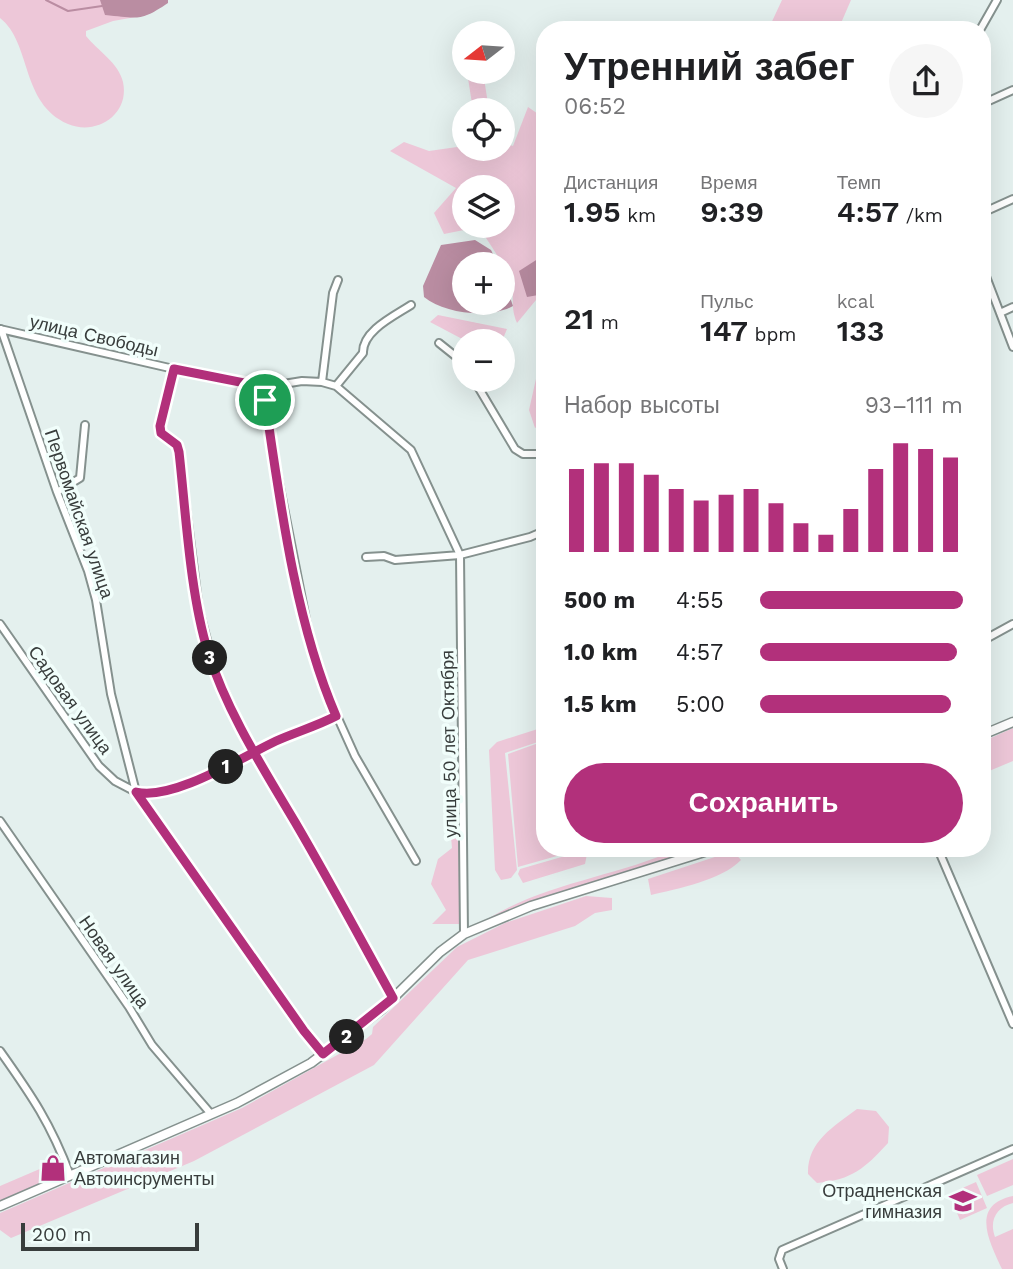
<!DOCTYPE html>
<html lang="ru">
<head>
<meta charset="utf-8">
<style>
	body { margin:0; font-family:"Work Sans",sans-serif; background:#f6f6f6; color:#202124; height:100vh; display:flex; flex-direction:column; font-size:26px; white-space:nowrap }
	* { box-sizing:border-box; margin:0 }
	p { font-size:23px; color:#757577 }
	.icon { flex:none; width:38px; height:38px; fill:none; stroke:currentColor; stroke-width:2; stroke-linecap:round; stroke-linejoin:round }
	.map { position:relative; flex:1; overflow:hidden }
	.details { position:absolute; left:536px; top:21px; width:455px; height:836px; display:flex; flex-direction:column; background:#fff; border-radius:28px; box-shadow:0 7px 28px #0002 }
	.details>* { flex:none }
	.needle { width:46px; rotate:253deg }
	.fabs { position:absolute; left:452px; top:21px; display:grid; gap:14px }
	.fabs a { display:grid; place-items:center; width:63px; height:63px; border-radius:50%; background:#fff; box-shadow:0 7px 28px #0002; font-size:35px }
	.scale { position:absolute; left:21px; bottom:18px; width:178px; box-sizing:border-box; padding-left:7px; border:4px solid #383d3c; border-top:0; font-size:19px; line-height:24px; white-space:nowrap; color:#383d3c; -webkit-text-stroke:5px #f1fefb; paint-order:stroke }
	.pin { position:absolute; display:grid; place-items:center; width:60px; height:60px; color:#fff; margin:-30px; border:4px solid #fff; border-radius:50%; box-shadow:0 2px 7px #0007 }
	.km { position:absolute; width:35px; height:35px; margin:-18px; border-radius:50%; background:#222; color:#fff; font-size:19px; line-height:35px; text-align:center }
	.round { display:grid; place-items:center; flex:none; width:74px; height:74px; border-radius:37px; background:#f6f6f6 }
	.head { display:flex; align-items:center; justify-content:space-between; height:119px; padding:0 28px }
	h1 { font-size:38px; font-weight:600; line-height:52px }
	.metrics { display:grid; grid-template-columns:repeat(3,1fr); gap:10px; height:119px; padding:7px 28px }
	.metrics div { display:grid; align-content:center }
	.metrics b { font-size:30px; font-weight:600 }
	.metrics small { font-size:19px; font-weight:400 }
	.metrics p { font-size:19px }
	.chart { height:196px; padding:14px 28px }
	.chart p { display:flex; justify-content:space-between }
	.chart svg { width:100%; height:126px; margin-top:7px; stroke:#b2307b; stroke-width:6 }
	.primary-button { display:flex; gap:14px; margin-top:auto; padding:14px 28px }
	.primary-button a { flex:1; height:80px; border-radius:42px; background:#b2307b; color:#fff; font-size:28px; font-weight:600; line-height:80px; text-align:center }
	ul { padding:0 28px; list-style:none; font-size:23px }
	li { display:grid; grid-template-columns:112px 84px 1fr; align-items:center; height:52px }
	li i { height:18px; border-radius:9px; background:#b2307b }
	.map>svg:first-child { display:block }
</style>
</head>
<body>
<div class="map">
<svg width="1013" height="1269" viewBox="0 0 1013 1269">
	<rect width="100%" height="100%" fill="#e4f0ee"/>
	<!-- green -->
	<path fill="#edc7d8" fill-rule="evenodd" d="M0 0H164L147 15 113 21 86 31V36C97 50 119 63 123 82 130 115 96 136 68 124 20 103 32 43 0 18Z
		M782 0H851L838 30H768Z
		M467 72H483L489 110H473Z
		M528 107 544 118V297L536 300 517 323C510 306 515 299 511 285 505 264 490 245 479 227L444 234 434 213 456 188 390 151 404 142 429 151 464 146V149H502V142L513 146ZM464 187H502V226H464Z
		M438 315 507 329 502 341H466L430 322Z
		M544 365V422L535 428 529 410 538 370Z
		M544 727V740L505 753 517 870 511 878 501 880 495 870 489 750 497 742Z
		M1013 728V761L982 774V742Z
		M544 741V849L578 850 518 867 508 754Z
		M461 818 459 924H432L446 910 431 884 438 859 452 848 450 826Z
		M579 849H588L585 864 523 883 518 874 520 869 579 852Z
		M678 849H698L489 918C547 883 617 876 678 849Z
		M733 851 741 860C722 880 677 889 651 895L648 879Z
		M586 896 612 898V910L595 913 575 926 468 960 374 1065 194 1161 11 1238 0 1230V1213L242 1108 366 1039 372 1034 373 1027 457 947 505 923Z
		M857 1109 876 1111 889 1127 888 1143C865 1168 852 1180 817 1183L808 1174C807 1142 833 1127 857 1109Z
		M1013 1159V1185L987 1196 977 1175Z
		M49 1165 53 1177 0 1201V1186Z
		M976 1182 987 1208 960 1220 949 1194Z
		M1013 1196V1203C996 1207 989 1221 995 1237L1013 1229V1269H1002C990 1243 969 1205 1013 1196Z"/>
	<!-- water -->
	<path fill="#ba8da2" d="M100 0H168V3C140 22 138 18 105 15Z
		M475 240 491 250 498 264H464V303H502V274L513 306C490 319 445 314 424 297L423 286 441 245Z
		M544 255V294L527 297 519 271Z"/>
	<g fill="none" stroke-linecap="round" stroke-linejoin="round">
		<!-- stream -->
		<path stroke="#ba8da2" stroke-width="2" d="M46 0 68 11 102 6"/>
		<defs>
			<path id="street" d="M980 30 997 0
				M982 104 1013 90
				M982 213 1013 199
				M982 266 1013 347
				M1000 313 1013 307
				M0 329 174 369 265 387 302 381 322 382 336 386 411 450 460 555 464 934
				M1 329 57 492 88 571 96 600 111 694 136 792C173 801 242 757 276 741 296 732 317 726 336 716
				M439 343 464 363
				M174 369 160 426 161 433 177 445 179 452 199 610 215 670 245 736 393 998
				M474 380 515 449 523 454H544
				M322 382 333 293 338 280
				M336 386 363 353C362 331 394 316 411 305
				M265 387 271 442 312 650 323 685 355 756 416 861
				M57 492 80 478 85 425
				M366 557 384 556 395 560 460 555 530 537 544 531
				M0 624 99 766 115 781 136 792 153 814 304 1031 323 1054
				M982 641 1013 624
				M0 821 129 1007 152 1045 211 1114
				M938 849 1013 1024
				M0 1051C32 1096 51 1124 70 1175
				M783 1269 779 1259 782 1250 1013 1149"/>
			<path id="secondary" d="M982 735 1013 722
				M0 1206 237 1103 311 1063 382 1009 440 952 464 934 531 906 714 849"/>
		</defs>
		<!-- street casing -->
		<use href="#street" stroke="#85918e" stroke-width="10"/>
		<!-- secondary casing -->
		<use href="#secondary" stroke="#85918e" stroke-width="11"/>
		<!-- street -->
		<use href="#street" stroke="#fff" stroke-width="6"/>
		<!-- secondary -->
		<use href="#secondary" stroke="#fff" stroke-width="8"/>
	</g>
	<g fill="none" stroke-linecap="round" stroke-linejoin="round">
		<defs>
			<path id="route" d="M265 400C280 502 295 621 336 716 317 726 296 732 276 741 242 757 173 801 136 792L304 1031 323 1054 393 998C361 940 329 880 295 822 263 768 227 712 208 652 190 594 186 514 179 452L177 445 161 433 160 426 174 369 265 387V400"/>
		</defs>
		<!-- route casing -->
		<use href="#route" stroke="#fff" stroke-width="14"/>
		<!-- route -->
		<use href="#route" stroke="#b2307b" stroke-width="9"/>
	</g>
	<!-- icons -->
	<defs>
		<symbol id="shop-bare" viewBox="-9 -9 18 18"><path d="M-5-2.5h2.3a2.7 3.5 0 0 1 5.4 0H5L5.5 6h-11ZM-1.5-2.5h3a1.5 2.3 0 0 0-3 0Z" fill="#b2307b" stroke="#f1fefb" stroke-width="2.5" paint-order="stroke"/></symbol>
		<symbol id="school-bare" viewBox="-9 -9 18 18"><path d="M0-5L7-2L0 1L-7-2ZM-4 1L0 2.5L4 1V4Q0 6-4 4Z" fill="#b2307b" stroke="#f1fefb" stroke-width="2.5" paint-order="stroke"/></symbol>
	</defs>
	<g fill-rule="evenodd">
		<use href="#shop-bare" x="34" y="1149" width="38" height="38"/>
		<use href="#school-bare" x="944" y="1182" width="38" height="38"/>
	</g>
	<g text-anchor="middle" stroke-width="7" stroke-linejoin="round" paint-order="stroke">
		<!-- street labels -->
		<g font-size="18" fill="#383d3c" stroke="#f1fefb">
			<text transform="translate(94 336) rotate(13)" y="6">улица Свободы</text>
			<text transform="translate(79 514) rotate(71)" y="6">Первомайская улица</text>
			<text transform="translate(70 700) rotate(54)" y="6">Садовая улица</text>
			<text transform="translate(449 744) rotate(-91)" y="6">улица 50 лет Октября</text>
			<text transform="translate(114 962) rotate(55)" y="6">Новая улица</text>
		</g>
		<!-- poi labels -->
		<g font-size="18" fill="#383d3c" stroke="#f1fefb" text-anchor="start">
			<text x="74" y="1164">Автомагазин<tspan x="74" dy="21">Автоинсрументы</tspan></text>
			<text x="942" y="1197" text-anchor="end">Отрадненская<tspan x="942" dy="21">гимназия</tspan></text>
		</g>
	</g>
</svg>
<div class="fabs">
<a><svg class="needle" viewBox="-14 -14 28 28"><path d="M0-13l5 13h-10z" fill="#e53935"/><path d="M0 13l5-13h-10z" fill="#757577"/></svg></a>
<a><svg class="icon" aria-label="locate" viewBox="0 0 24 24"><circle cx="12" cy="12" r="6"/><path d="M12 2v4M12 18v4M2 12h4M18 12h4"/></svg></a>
<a><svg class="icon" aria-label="layers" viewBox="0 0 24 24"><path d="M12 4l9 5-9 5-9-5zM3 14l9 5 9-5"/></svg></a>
<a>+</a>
<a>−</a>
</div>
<div class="scale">200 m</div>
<div class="pin" style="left:265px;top:400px;background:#1e9e55"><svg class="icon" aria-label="arrive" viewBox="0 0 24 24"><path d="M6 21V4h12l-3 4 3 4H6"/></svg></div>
<b class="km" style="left:226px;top:767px">1</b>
<b class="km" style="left:347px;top:1037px">2</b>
<b class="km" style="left:210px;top:658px">3</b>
<section class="details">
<div class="head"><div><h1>Утренний забег</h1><p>06:52</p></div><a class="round"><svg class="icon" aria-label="share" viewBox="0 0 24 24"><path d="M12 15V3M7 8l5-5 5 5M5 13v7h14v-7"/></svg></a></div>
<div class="metrics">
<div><p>Дистанция</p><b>1.95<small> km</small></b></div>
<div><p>Время</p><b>9:39</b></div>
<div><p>Темп</p><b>4:57<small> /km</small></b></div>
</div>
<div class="metrics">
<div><b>21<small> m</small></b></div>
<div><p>Пульс</p><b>147<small> bpm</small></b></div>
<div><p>kcal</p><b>133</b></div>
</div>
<div class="chart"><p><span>Набор высоты</span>93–111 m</p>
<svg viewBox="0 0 160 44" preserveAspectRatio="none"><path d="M5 44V15M15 44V13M25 44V13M35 44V17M45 44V22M55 44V26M65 44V24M75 44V22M85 44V27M95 44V34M105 44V38M115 44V29M125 44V15M135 44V6M145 44V8M155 44V11"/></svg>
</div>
<ul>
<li><b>500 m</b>4:55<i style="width:100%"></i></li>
<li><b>1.0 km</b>4:57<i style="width:97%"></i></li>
<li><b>1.5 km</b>5:00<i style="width:94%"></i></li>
</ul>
<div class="primary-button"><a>Сохранить</a></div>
</section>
</div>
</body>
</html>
